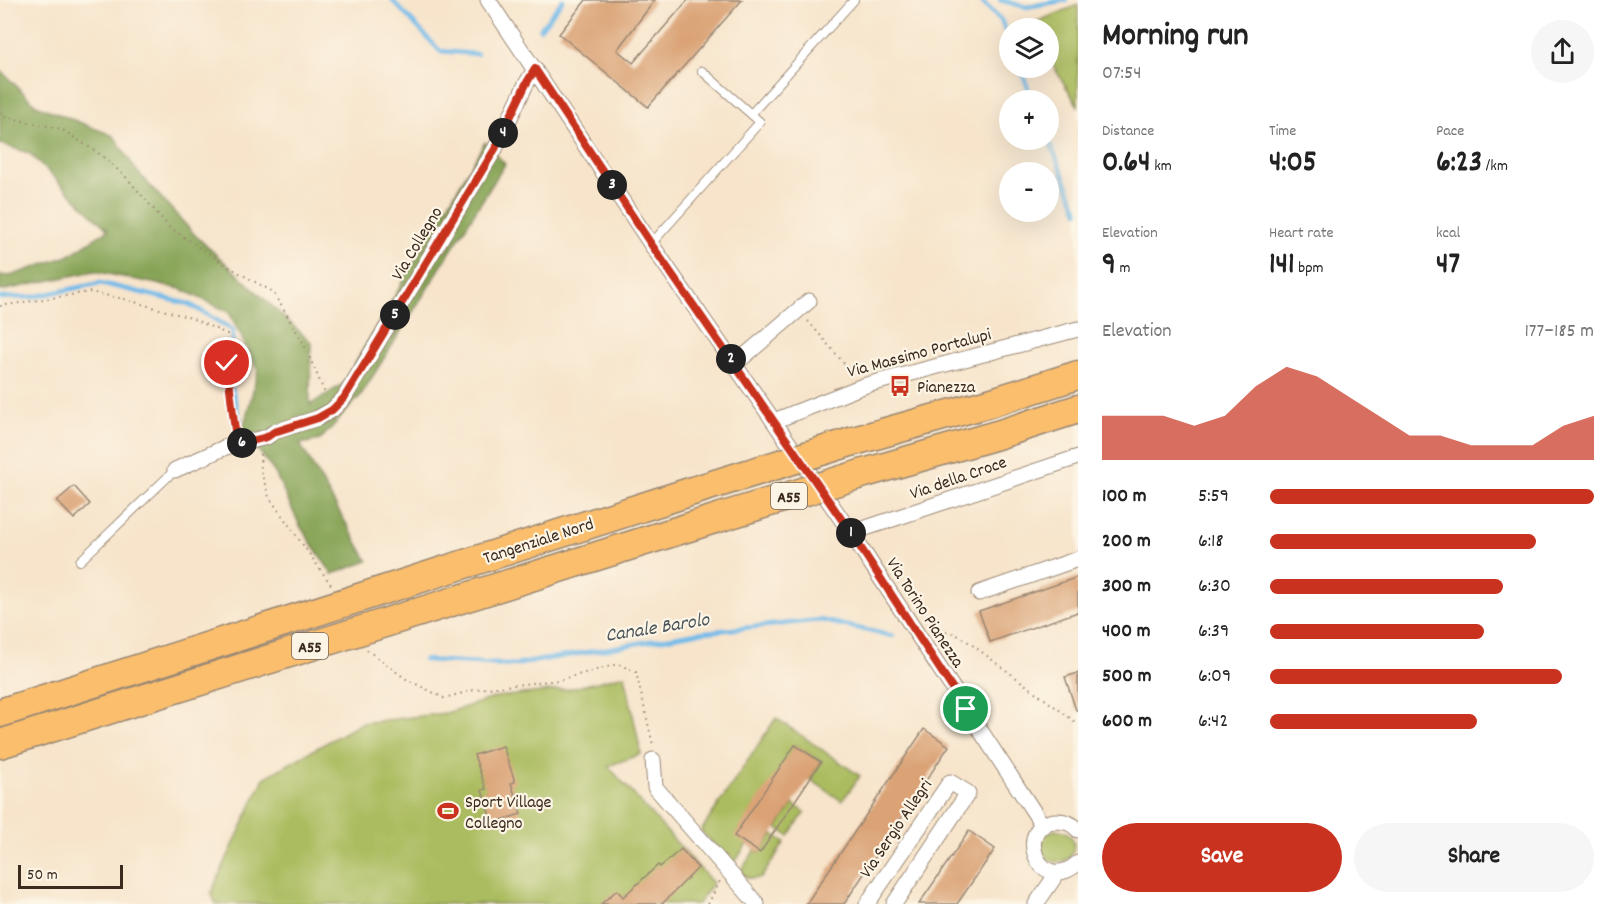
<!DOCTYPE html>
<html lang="en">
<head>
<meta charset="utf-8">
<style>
	body { margin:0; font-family:Dekko,sans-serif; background:#f6f6f6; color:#222; height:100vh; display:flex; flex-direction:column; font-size:22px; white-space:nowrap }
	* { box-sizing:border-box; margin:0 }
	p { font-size:20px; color:#767676 }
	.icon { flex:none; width:33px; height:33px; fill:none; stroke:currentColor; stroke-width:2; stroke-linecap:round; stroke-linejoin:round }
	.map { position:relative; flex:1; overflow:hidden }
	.panel { display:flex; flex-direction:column; background:#fff; width:540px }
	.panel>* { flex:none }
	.buttons { position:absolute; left:999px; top:18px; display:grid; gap:12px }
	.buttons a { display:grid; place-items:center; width:60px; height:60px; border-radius:50%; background:#fff; box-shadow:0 6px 24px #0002; font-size:30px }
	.scale { position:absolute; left:18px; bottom:15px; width:105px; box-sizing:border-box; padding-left:6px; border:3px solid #3b2a1e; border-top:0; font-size:16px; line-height:21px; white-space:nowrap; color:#3b2a1e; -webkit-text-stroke:4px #fcf5e5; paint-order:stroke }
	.pin { position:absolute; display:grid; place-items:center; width:51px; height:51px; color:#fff; margin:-26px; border:3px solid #fff; border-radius:50%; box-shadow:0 2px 6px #0007 }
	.km { position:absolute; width:30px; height:30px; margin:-15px; border-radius:50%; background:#222; color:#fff; font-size:16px; line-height:30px; text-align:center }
	.round { display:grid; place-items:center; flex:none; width:63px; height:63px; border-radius:32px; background:#f6f6f6 }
	.summary { display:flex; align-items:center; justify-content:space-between; height:102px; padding:0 24px }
	h1 { font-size:33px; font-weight:700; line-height:45px }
	.figures { display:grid; grid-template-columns:repeat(3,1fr); gap:9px; height:102px; padding:6px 24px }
	.figures div { display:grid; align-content:center }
	.figures b { font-size:30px; font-weight:700 }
	.figures small { font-size:16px; font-weight:400 }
	.figures p { font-size:16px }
	.chart { height:168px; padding:12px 24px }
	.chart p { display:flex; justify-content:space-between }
	.chart svg { width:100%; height:108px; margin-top:6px; fill:#c8321e; opacity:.7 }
	.cta { display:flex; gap:12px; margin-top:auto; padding:12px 24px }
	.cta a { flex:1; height:69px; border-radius:36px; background:#c8321e; color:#fff; font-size:24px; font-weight:700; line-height:69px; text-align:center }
	.cta a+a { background:#f6f6f6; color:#222 }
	ul { padding:0 24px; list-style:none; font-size:20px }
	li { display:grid; grid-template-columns:96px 72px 1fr; align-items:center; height:45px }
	li i { height:15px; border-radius:8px; background:#c8321e }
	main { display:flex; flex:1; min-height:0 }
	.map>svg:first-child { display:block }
</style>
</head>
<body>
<main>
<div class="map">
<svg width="1078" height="904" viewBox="0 0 1078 904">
	<rect width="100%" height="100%" fill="#fcf5e5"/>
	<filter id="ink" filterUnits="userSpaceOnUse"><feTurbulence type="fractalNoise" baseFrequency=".0167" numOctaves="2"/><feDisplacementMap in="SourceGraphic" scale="12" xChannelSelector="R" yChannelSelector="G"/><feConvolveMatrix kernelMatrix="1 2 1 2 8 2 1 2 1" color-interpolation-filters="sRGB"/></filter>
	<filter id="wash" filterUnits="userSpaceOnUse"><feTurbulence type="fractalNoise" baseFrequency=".008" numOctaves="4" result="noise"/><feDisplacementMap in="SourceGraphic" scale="24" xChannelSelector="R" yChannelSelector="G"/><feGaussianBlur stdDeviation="1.35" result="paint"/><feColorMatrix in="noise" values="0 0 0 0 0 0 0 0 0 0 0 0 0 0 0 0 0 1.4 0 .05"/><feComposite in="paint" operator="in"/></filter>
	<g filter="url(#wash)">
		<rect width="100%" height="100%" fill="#f7e4cb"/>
		<!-- green -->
		<path fill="#aabc5f" stroke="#72733e" stroke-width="1.5" d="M1078 5V106L1049 59 1048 28H1030L1028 25Z
			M625 675 641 754 608 766 713 883 698 904H216L211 893 264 778 361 723 446 713 497 697 569 689Z
			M776 718 860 776 842 801 810 779 821 762 795 745 747 844 733 865 701 831Z
			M793 804 805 812 789 836 777 828Z
			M1042 846a16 16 0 1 1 32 0a16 16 0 1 1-32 0Z
			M773 834 785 842 761 878C752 879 746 879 740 872L755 850 760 853Z"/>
		<!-- forest -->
		<path fill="#87a456" stroke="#61673a" stroke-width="1.5" d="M0 70 36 105 114 136 136 170 195 235 311 342 310 405 343 384 485 142 505 164 361 395 320 440 300 444 368 561 332 574 300 526 275 473 243 429 258 371 229 312 181 289 94 271 0 291V275L10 276 68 256 108 230 29 153 0 144Z"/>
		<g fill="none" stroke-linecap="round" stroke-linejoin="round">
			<!-- stream -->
			<path stroke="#71bae9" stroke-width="4.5" d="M392 0 440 51 477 54
				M980 0 1001 20 1010 42
				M1000 0 1026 7 1066 0
				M540 29 563 0
				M1020 68 1033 100
				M1048 138 1078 211
				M0 298 32 297 100 283 189 304 233 330 231 385 240 420
				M424 660 514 665 696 633 820 620 893 636"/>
		</g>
		<g id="blocks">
			<!-- building -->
			<path fill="#daa274" d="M586 0H655L617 50 633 63 688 0H742L648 107 559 34Z
				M74 486 90 504 74 519 57 501Z
				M1078 577V612L990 642 979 611Z
				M1078 673V710H1076L1065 677Z
				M924 729 949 746 844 904H806Z
				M795 745 821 762 760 853 734 836Z
				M503 746 515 782 511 783 521 814 492 823 482 790 486 789 474 755Z
				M969 831 995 849 957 904H919Z
				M681 849 698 868 662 904H601L617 890 623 897 658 865 660 867Z"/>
		</g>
	</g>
	<g filter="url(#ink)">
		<use href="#blocks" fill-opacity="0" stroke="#998774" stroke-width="1.5"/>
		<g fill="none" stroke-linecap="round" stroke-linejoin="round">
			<defs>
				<path id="service" d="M751 114 854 0
					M651 244 760 122 702 71
					M80 561 175 470"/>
				<path id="minor" d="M488 0 651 244 851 533 1043 826
					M734 365 809 301
					M774 421 863 386 1078 329
					M175 470 226 447 267 437 274 432 318 418 332 410 344 398 495 149 526 84 535 69
					M851 533 1078 457
					M979 593 1078 559
					M653 760 655 787 757 904
					M1078 830C1073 824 1065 821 1057 821 1013 822 1037 898 1078 863
					M867 904 950 782 968 793 894 904
					M1036 904 1058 872"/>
				<path id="motorway" d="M854 441 989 403 1078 375
					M861 474 997 435 1078 409
					M0 713 699 489
					M0 744 718 518"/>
			</defs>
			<!-- service casing -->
			<use href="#service" stroke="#998774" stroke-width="10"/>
			<!-- minor casing -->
			<use href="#minor" stroke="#998774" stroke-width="17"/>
			<!-- motorway casing -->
			<use href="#motorway" stroke="#998774" stroke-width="31"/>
			<!-- path -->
			<path stroke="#998774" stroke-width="2" stroke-dasharray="1.5 4.5" stroke-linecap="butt" d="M0 113 6 117 61 129 101 155 126 177 169 227 229 267 273 292 304 344 326 396
				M0 306 90 292 124 299 191 318 227 334V363L235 429
				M808 321 853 374
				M260 454 261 472 269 497 332 586
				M934 631 954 633 967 641 1078 724
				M367 650 406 679 444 698 478 689 559 680 618 664 636 672 653 745
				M708 904 720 881"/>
			<!-- service -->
			<use href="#service" stroke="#fff" stroke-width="8"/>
			<!-- minor -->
			<use href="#minor" stroke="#fff" stroke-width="15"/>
			<!-- motorway -->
			<use href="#motorway" stroke="#fabe6d" stroke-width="28"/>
			<defs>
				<path id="motorway-bridge" d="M699 489 854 441
					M718 518 861 474"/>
			</defs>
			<!-- motorway-bridge casing -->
			<use href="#motorway-bridge" stroke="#998774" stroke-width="31" stroke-linecap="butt"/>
			<!-- motorway-bridge -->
			<use href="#motorway-bridge" stroke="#fabe6d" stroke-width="28"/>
		</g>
	</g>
	<g fill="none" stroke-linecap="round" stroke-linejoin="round" filter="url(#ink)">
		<defs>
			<path id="route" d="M227 363 235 431 240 444 267 437 274 432 318 418 332 410 344 398 363 367 495 149 526 84 535 69 651 244 851 533 966 709"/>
		</defs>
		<!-- route casing -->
		<use href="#route" stroke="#fff" stroke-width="12"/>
		<!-- route -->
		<use href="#route" stroke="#c8321e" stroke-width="8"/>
	</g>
	<!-- icons -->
	<defs>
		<symbol id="bus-bare" viewBox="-9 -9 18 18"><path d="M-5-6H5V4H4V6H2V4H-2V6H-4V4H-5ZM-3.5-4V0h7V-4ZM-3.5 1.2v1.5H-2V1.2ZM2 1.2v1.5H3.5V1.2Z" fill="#c8321e" stroke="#fcf5e5" stroke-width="2.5" paint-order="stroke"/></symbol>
		<symbol id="stadium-bare" viewBox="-9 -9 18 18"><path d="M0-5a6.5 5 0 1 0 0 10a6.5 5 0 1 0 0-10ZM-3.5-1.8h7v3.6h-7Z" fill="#c8321e" stroke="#fcf5e5" stroke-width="2.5" paint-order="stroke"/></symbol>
	</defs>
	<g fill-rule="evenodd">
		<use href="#bus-bare" x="885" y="371" width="30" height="30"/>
		<use href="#stadium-bare" x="433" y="796" width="30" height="30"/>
	</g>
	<g text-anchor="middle" stroke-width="4.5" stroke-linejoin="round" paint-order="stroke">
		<!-- shield labels -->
		<g fill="#fcf5e5" stroke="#75675a" stroke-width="1.5">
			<rect x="771" y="483" width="36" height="26" rx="4.5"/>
			<rect x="292" y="633" width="36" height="26" rx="4.5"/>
		</g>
		<g font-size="16" font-weight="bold" fill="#3b2a1e">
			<text x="789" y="502">A55</text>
			<text x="310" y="652">A55</text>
		</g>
		<!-- street labels -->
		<g font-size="18" fill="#3b2a1e" stroke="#fcf5e5">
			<text transform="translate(416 243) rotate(-59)" y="6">Via Collegno</text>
			<text transform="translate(919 352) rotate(-15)" y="6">Via Massimo Portalupi</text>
			<text transform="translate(958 477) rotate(-19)" y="6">Via della Croce</text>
			<text transform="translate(538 540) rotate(-18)" y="6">Tangenziale Nord</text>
			<text transform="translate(926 612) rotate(57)" y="6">Via Torino Pianezza</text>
			<text transform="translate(895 828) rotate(-56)" y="6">Via Sergio Allegri</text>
		</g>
		<!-- poi labels -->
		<g font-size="18" fill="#3b2a1e" stroke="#fcf5e5" text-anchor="start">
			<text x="917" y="392">Pianezza</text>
			<text x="465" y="807">Sport Village<tspan x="465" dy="21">Collegno</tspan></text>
		</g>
		<!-- water labels -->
		<g font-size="20" font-style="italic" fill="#4b555b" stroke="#fcf5e5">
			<text transform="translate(657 626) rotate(-9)" y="7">Canale Barolo</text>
		</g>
	</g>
</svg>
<div class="buttons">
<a><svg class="icon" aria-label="layers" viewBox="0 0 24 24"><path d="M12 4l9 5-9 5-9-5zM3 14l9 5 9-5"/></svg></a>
<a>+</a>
<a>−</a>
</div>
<div class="scale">50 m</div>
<div class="pin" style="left:966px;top:709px;background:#1e9e55"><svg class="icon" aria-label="arrive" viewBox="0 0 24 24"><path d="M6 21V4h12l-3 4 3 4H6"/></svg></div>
<div class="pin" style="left:227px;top:363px;background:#d93025"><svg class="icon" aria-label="check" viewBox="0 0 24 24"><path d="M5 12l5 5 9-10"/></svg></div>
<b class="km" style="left:851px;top:533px">1</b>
<b class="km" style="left:731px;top:359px">2</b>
<b class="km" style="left:612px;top:185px">3</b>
<b class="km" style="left:503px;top:133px">4</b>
<b class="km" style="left:395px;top:315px">5</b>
<b class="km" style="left:242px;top:443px">6</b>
</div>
<section class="panel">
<div class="summary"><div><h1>Morning run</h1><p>07:54</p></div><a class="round"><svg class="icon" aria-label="share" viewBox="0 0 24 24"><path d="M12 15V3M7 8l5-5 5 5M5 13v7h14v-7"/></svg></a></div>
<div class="figures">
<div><p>Distance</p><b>0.64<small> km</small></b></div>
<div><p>Time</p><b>4:05</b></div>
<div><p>Pace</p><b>6:23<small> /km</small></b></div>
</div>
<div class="figures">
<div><p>Elevation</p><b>9<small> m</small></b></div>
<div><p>Heart rate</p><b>141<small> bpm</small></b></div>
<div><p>kcal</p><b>47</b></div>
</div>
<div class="chart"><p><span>Elevation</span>177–185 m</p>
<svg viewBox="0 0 160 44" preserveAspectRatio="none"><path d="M0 44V26L10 26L20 26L30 30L40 26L50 14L60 6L70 10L80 18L90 26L100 34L110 34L120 38L130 38L140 38L150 30L160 26V44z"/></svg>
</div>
<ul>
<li><b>100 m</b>5:59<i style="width:100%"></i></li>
<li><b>200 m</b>6:18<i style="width:82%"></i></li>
<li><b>300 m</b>6:30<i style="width:72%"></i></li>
<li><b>400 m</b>6:39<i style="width:66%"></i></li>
<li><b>500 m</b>6:09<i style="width:90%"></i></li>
<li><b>600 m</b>6:42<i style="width:64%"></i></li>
</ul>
<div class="cta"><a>Save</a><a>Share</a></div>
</section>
</main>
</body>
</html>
